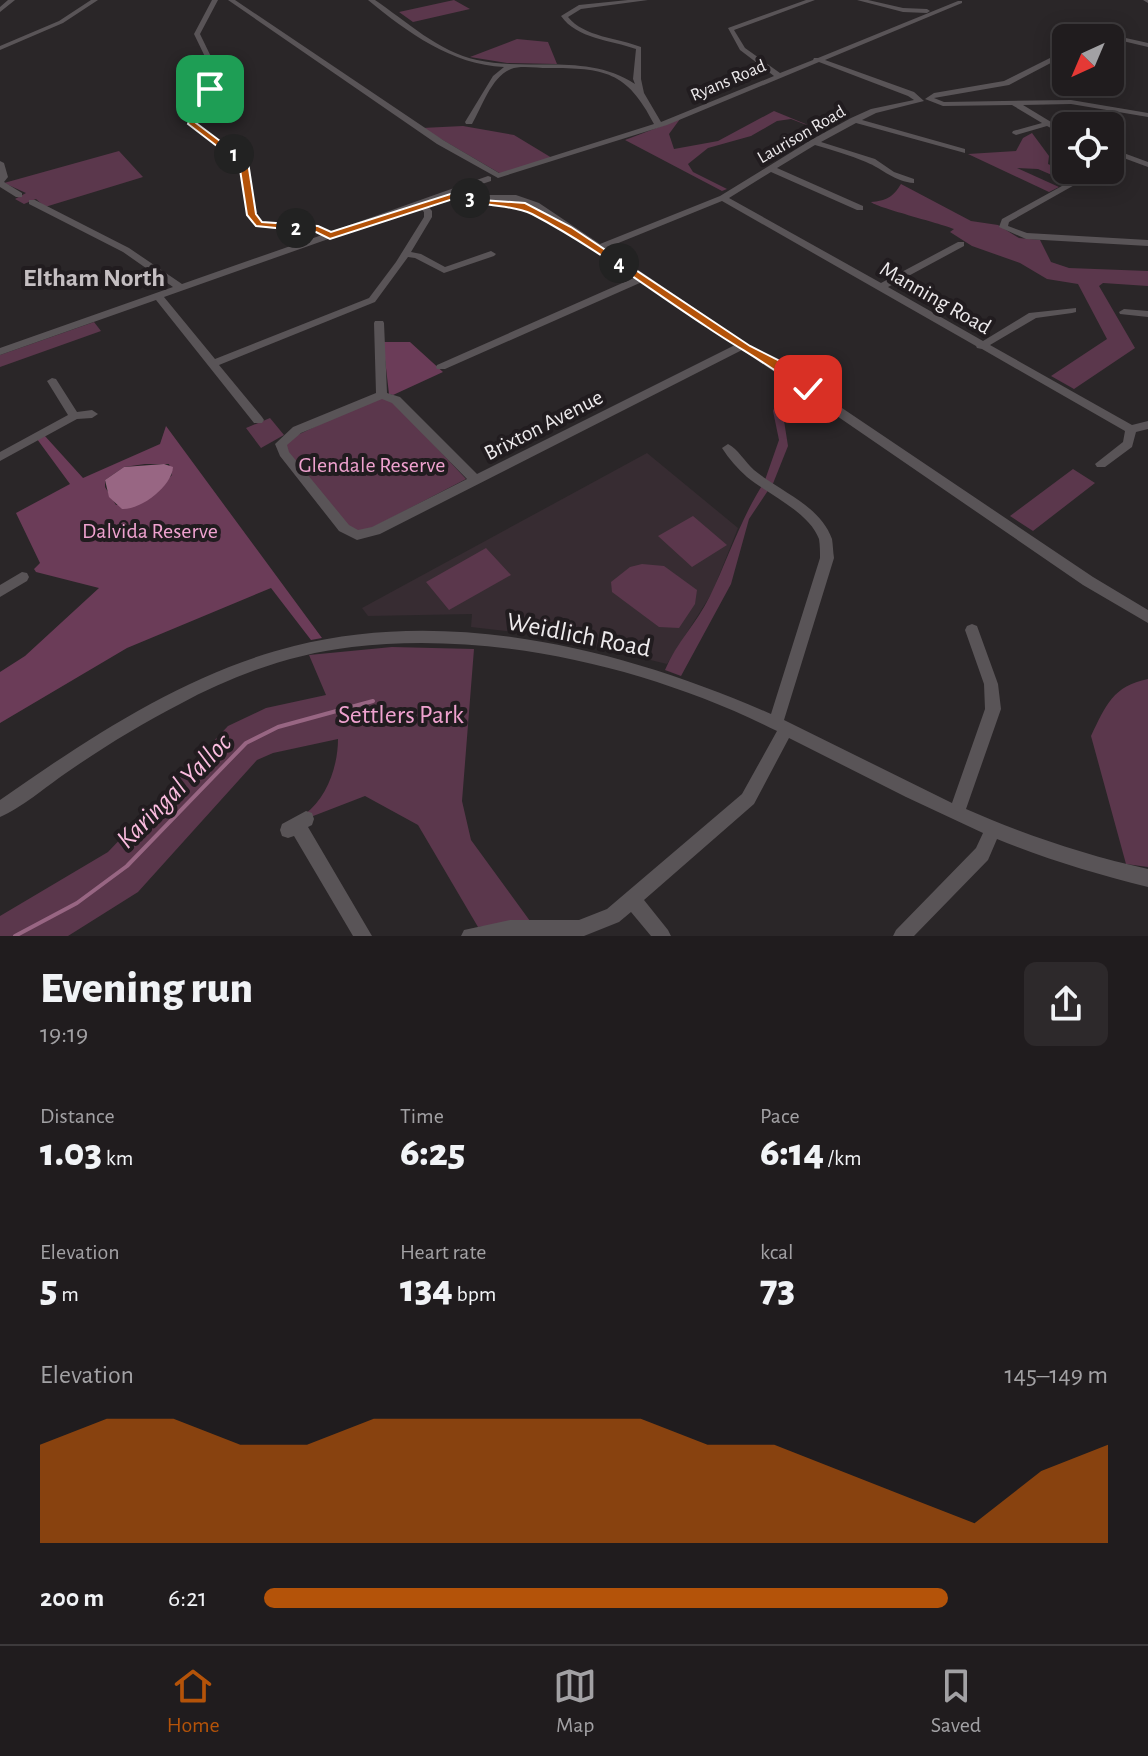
<!DOCTYPE html>
<html lang="en">
<head>
<meta charset="utf-8">
<style>
	body { margin:0; font-family:"Alegreya Sans",sans-serif; background:#2d292b; color:#f1f3f6; height:100vh; display:flex; flex-direction:column; font-size:30px; white-space:nowrap }
	* { box-sizing:border-box; margin:0 }
	p { font-size:26px; color:#a2a1a4 }
	.icon { flex:none; width:44px; height:44px; fill:none; stroke:currentColor; stroke-width:2; stroke-linecap:round; stroke-linejoin:round }
	.map { position:relative; height:936px; overflow:hidden }
	.details { display:flex; flex-direction:column; background:#201c1e; flex:1 }
	.details>* { flex:none }
	.needle { width:52px; rotate:224deg }
	.tools { position:absolute; left:1052px; top:24px; display:grid; gap:16px }
	.tools a { display:grid; place-items:center; width:72px; height:72px; border-radius:12px; background:#201c1e; box-shadow:0 4px 20px #0003,0 0 0 2px #3d3a3c; font-size:40px }
	.pin { position:absolute; display:grid; place-items:center; width:68px; height:68px; color:#fff; margin:-34px; border-radius:16px; box-shadow:0 4px 12px #0006 }
	.km { position:absolute; width:40px; height:40px; margin:-20px; border-radius:50%; background:#222; color:#fff; font-size:22px; line-height:40px; text-align:center }
	.round { display:grid; place-items:center; flex:none; width:84px; height:84px; border-radius:12px; background:#2d292b }
	.summary { display:flex; align-items:center; justify-content:space-between; height:136px; padding:0 40px }
	h1 { font-size:44px; font-weight:800; line-height:60px }
	.figures { display:grid; grid-template-columns:repeat(3,1fr); gap:12px; height:136px; padding:8px 40px }
	.figures div { display:grid; align-content:center }
	.figures b { font-size:40px; font-weight:800 }
	.figures small { font-size:22px; font-weight:400 }
	.figures p { font-size:22px }
	.chart { height:224px; padding:16px 40px }
	.chart p { display:flex; justify-content:space-between }
	.chart svg { width:100%; height:144px; margin-top:8px; fill:#b45309; opacity:.7 }
	ul { padding:0 40px; list-style:none; font-size:26px }
	li { display:grid; grid-template-columns:128px 96px 1fr; align-items:center; height:60px }
	li i { height:20px; border-radius:10px; background:#b45309 }
	.tabs { display:flex; justify-content:space-around; align-items:center; height:112px; border-top:2px solid #3d3a3c; background:#201c1e; font-size:22px; color:#a2a1a4 }
	.tabs a { display:grid; justify-items:center; gap:4px }
	.tabs .on { color:#b45309 }
	.map>svg:first-child { display:block }
</style>
</head>
<body>
<div class="map">
<svg width="1148" height="936" viewBox="0 0 1148 936">
	<rect width="100%" height="100%" fill="#2a2628"/>
	<!-- built -->
	<path fill="#372c32" d="M647 453 738 528 712 593 667 664 556 637 471 627 472 614 368 616 362 608Z"/>
	<!-- green -->
	<path fill="#5b374c" d="M454 0 470 9 413 22 399 12Z
		M517 39 548 42 557 64 507 63 470 57Z
		M774 111 825 132 791 119 777 121 751 136 708 148 688 164 693 172 727 189 722 191 625 140 680 119 669 134 674 149 718 141Z
		M463 126 514 135 552 158 501 174 422 128Z
		M1032 133 1049 156 1048 164 1078 177 1068 182 1038 169 1017 168 1059 187 1049 192 968 154 1016 151 1023 138Z
		M119 151 143 177 45 207 36 199 24 204 15 199 26 193 4 183Z
		M901 184 971 221 998 225 1019 238 1040 240 1051 262 1069 268 1148 271V286L1103 283 1099 286 1135 348 1074 389 1051 376 1107 339 1078 284 1047 279 1020 263 972 246 950 232 954 229C939 223 875 207 871 202 886 201 893 197 901 184Z
		M94 322 101 331 0 367V355Z
		M786 379 789 383 782 408 788 446 772 486 765 480 779 440 773 411Z
		M377 397 392 400 466 479 364 532 351 529 286 451 285 441Z
		M270 418 284 435 261 448 246 428Z
		M1073 469 1095 483 1033 531 1010 516Z
		M763 484 769 489 749 519 731 584 681 676 665 670C676 643 697 623 710 596 728 559 740 520 763 484Z
		M693 516 727 545 692 567 658 536Z
		M486 548 511 575 449 610 426 582Z
		M642 564 664 566 697 590 695 604 679 628 659 627 612 592 611 582 630 567Z
		M392 647 474 649 462 801 471 840 530 921 478 927 418 825 365 796 308 818 305 814C327 798 338 766 338 739L273 753 257 760 138 892 68 936H0V916L108 852 228 726 266 708 326 695 309 655Z
		M1148 679V867L1126 864 1091 736C1106 705 1113 686 1148 679Z"/>
	<!-- forest -->
	<path fill="#6b3c58" fill-rule="evenodd" d="M383 342H410L443 372 393 395 389 394Z
		M166 426 322 638 311 640 271 588 127 648 0 723V672L25 656 99 588 36 572 34 569 40 563 16 513 70 484 37 439 44 435 83 478 160 444ZM145 464H169L172 475 148 499 116 505 105 487V480L124 467Z"/>
	<!-- water -->
	<path fill="#986683" d="M164 464 173 467C172 486 141 510 122 509L109 497 105 480 124 467Z"/>
	<g fill="none" stroke-linecap="round" stroke-linejoin="round">
		<!-- stream -->
		<path stroke="#986683" stroke-width="4" d="M15 936 77 903 127 866 246 743 278 727 373 701"/>
		<!-- minor -->
		<path fill="#595457" fill-rule="evenodd" d="M8 0H15L0 12V7Z
			M91 0H98L63 23 0 50V46L59 21Z
			M212 0H218L200 34 215 65 214 75 210 77 206 75 209 65 194 34Z
			M228 0H235L443 140 499 173 654 124C627 71 604 68 548 68 537 68 520 65 511 69 491 77 482 107 472 124H466L465 122 493 76 504 67C452 65 407 32 368 0H375C406 21 439 52 477 60 529 72 587 52 635 84L633 79 636 49C611 40 577 39 561 16L579 5 628 0H648L581 9 568 17C584 37 618 38 641 47V79L644 93 661 122 774 76 740 50 728 28 806 0H815L734 30 745 48 780 73 813 60 814 58H818L958 1H962V3L825 60 914 92 924 101 876 113 862 120 965 149V153L856 123 821 142 875 159 894 172 914 179V183C895 182 883 169 866 162 849 155 832 150 815 145L777 168 863 206V210H857L771 172 729 198 881 283 958 242H964V246L888 287 983 341 1029 313 1076 308V312L1072 313 1036 318 990 345 1132 425 1148 421V429L1136 432 1132 447 1105 467H1097L1095 464 1123 442 1125 431 982 349 977 348 976 346 722 201 606 248 784 369 801 385 842 408 1093 577 1148 610V623L1083 585 834 414 793 389 776 373 742 350 380 534 357 540 339 531 280 456 275 444 293 427 376 393 374 323 375 321H383L384 323 387 393 400 397 477 474 735 345 642 282 445 369H437L436 367 437 365 636 277 533 207 515 201H487L463 191 426 204 432 211V217L411 252 421 254 445 267 491 251 496 254 494 256 444 273 415 258 408 257 375 302 219 365 262 417 264 420 262 423H254L156 300 0 355V348L173 287 123 252 29 204V200H35L129 248 182 284 322 235C299 224 275 235 251 222L239 163 188 124 202 87 209 89 196 123 246 160 258 219C281 231 307 219 330 232L488 176 491 177V181L470 188 488 195H516L539 203 600 244 720 196 811 140 851 118 871 109 914 100 908 96 819 62 667 125 498 178 437 144ZM419 207 424 212V217L396 262 369 298 215 359 164 297ZM382 399 392 403 467 479 372 527 358 530 349 525 289 452 287 445 301 433Z
			M857 0H868L903 8 927 9 930 11 927 13 903 12Z
			M1143 0H1148V3Z
			M1108 34 1148 43V47L1110 38H1089Z
			M1066 50V55L1009 85 934 98 944 102 1071 100 1148 113V117L1071 104 1023 105 1066 131V136L1047 126 1016 135 1012 133 1013 131 1042 123 1012 105 943 106 925 99 934 93 1004 81Z
			M1110 148 1148 162V167L1110 153Z
			M0 161 4 163 8 177 4 182 22 193V197H16L0 187Z
			M1091 170H1101L1009 222 1008 226 1027 233 1148 240V246L1026 239 999 227 1002 219Z
			M1124 309 1148 311V317L1120 314 1119 312Z
			M52 378 56 379 77 412 92 410 98 414 92 418 77 419 0 461V452L68 415 47 381Z
			M728 444C738 449 745 462 754 470 779 491 820 505 832 539 833 545 833 552 834 558L784 720 952 803 985 709 984 684 965 630 967 626 972 624 977 626 998 684 1001 709 966 809C1025 835 1085 855 1148 869V887C1096 874 1046 859 997 839L988 860 914 936H893L896 930 976 848 983 833 906 797 789 738 754 804 644 900 668 930 671 936H651L631 912 619 922 584 936H461L464 930 510 920H579L607 909 742 794 777 731C651 668 493 630 352 647 292 654 233 675 180 704 141 724 102 748 66 773 47 786 20 809 0 817V800C90 737 186 673 294 646 453 606 625 650 771 714L820 558C820 552 820 545 819 539 809 512 768 494 747 477 737 468 729 459 722 448Z
			M22 572 27 573 29 577 27 581 0 597V585Z
			M306 811 312 813 314 819 312 825 308 827 372 936H353L294 836 288 838 282 836 280 830 282 824Z"/>
	</g>
	<!-- route -->
	<path fill="#b45309" stroke="#fff" stroke-width="2" d="M210 86 214 89 208 91 196 123 248 162 256 214 262 222 318 226 331 232 463 190 481 200 525 203 571 227 750 346 786 364 814 389 803 391C773 366 739 349 707 327 649 289 593 246 532 214 509 203 485 209 462 196L330 239 316 232 256 226 247 215 239 163 188 124 201 89Z"/>
	<g text-anchor="middle" stroke-width="8" stroke-linejoin="round" paint-order="stroke">
		<!-- far-street labels -->
		<g font-size="18" fill="#edeaec" stroke="#211c1f">
			<text transform="translate(728 80) rotate(-23)" y="6">Ryans Road</text>
			<text transform="translate(801 134) rotate(-30)" y="6">Laurison Road</text>
		</g>
		<!-- street labels -->
		<g font-size="22" fill="#edeaec" stroke="#211c1f">
			<text transform="translate(936 297) rotate(30)" y="8">Manning Road</text>
			<text transform="translate(543 424) rotate(-27)" y="8">Brixton Avenue</text>
		</g>
		<!-- park labels -->
		<g font-size="22" fill="#efa2cf" stroke="#211c1f">
			<text x="372" y="472">Glendale Reserve</text>
			<text x="150" y="538">Dalvida Reserve</text>
		</g>
		<!-- far-district labels -->
		<g font-size="26" font-weight="bold" fill="#c4bec1" stroke="#211c1f">
			<text x="94" y="286">Eltham North</text>
		</g>
		<!-- near-street labels -->
		<g font-size="26" fill="#edeaec" stroke="#211c1f">
			<text transform="translate(579 634) rotate(11)" y="9">Weidlich Road</text>
		</g>
		<!-- near-park labels -->
		<g font-size="26" fill="#efa2cf" stroke="#211c1f">
			<text x="401" y="723">Settlers Park</text>
		</g>
		<!-- near-water labels -->
		<g font-size="28" font-style="italic" fill="#fbbcdf" stroke="#211c1f">
			<text transform="translate(173 790) rotate(-45)" y="10">Karingal Yalloc</text>
		</g>
	</g>
</svg>
<div class="tools">
<a><svg class="needle" viewBox="-14 -14 28 28"><path d="M0-13l5 13h-10z" fill="#e53935"/><path d="M0 13l5-13h-10z" fill="#a2a1a4"/></svg></a>
<a><svg class="icon" aria-label="locate" viewBox="0 0 24 24"><circle cx="12" cy="12" r="6"/><path d="M12 2v4M12 18v4M2 12h4M18 12h4"/></svg></a>
</div>
<div class="pin" style="left:210px;top:89px;background:#1e9e55"><svg class="icon" aria-label="arrive" viewBox="0 0 24 24"><path d="M6 21V4h12l-3 4 3 4H6"/></svg></div>
<div class="pin" style="left:808px;top:389px;background:#d93025"><svg class="icon" aria-label="check" viewBox="0 0 24 24"><path d="M5 12l5 5 9-10"/></svg></div>
<b class="km" style="left:234px;top:154px">1</b>
<b class="km" style="left:296px;top:228px">2</b>
<b class="km" style="left:470px;top:198px">3</b>
<b class="km" style="left:619px;top:263px">4</b>
</div>
<section class="details">
<div class="summary"><div><h1>Evening run</h1><p>19:19</p></div><a class="round"><svg class="icon" aria-label="share" viewBox="0 0 24 24"><path d="M12 15V3M7 8l5-5 5 5M5 13v7h14v-7"/></svg></a></div>
<div class="figures">
<div><p>Distance</p><b>1.03<small> km</small></b></div>
<div><p>Time</p><b>6:25</b></div>
<div><p>Pace</p><b>6:14<small> /km</small></b></div>
</div>
<div class="figures">
<div><p>Elevation</p><b>5<small> m</small></b></div>
<div><p>Heart rate</p><b>134<small> bpm</small></b></div>
<div><p>kcal</p><b>73</b></div>
</div>
<div class="chart"><p><span>Elevation</span>145–149 m</p>
<svg viewBox="0 0 160 44" preserveAspectRatio="none"><path d="M0 44V14L10 6L20 6L30 14L40 14L50 6L60 6L70 6L80 6L90 6L100 14L110 14L120 22L130 30L140 38L150 22L160 14V44z"/></svg>
</div>
<ul>
<li><b>200 m</b>6:21<i style="width:81%"></i></li>
</ul>
</section>
<nav class="tabs">
<a class="on"><svg class="icon" aria-label="home" viewBox="0 0 24 24"><path d="M3 11l9-7 9 7M6 9v11h12V9"/></svg>Home</a>
<a><svg class="icon" aria-label="map" viewBox="0 0 24 24"><path d="M3 6l6-2 6 2 6-2v14l-6 2-6-2-6 2zM9 4v14M15 6v14"/></svg>Map</a>
<a><svg class="icon" aria-label="saved" viewBox="0 0 24 24"><path d="M7 4h10v16l-5-4-5 4z"/></svg>Saved</a>
</nav>
</body>
</html>
